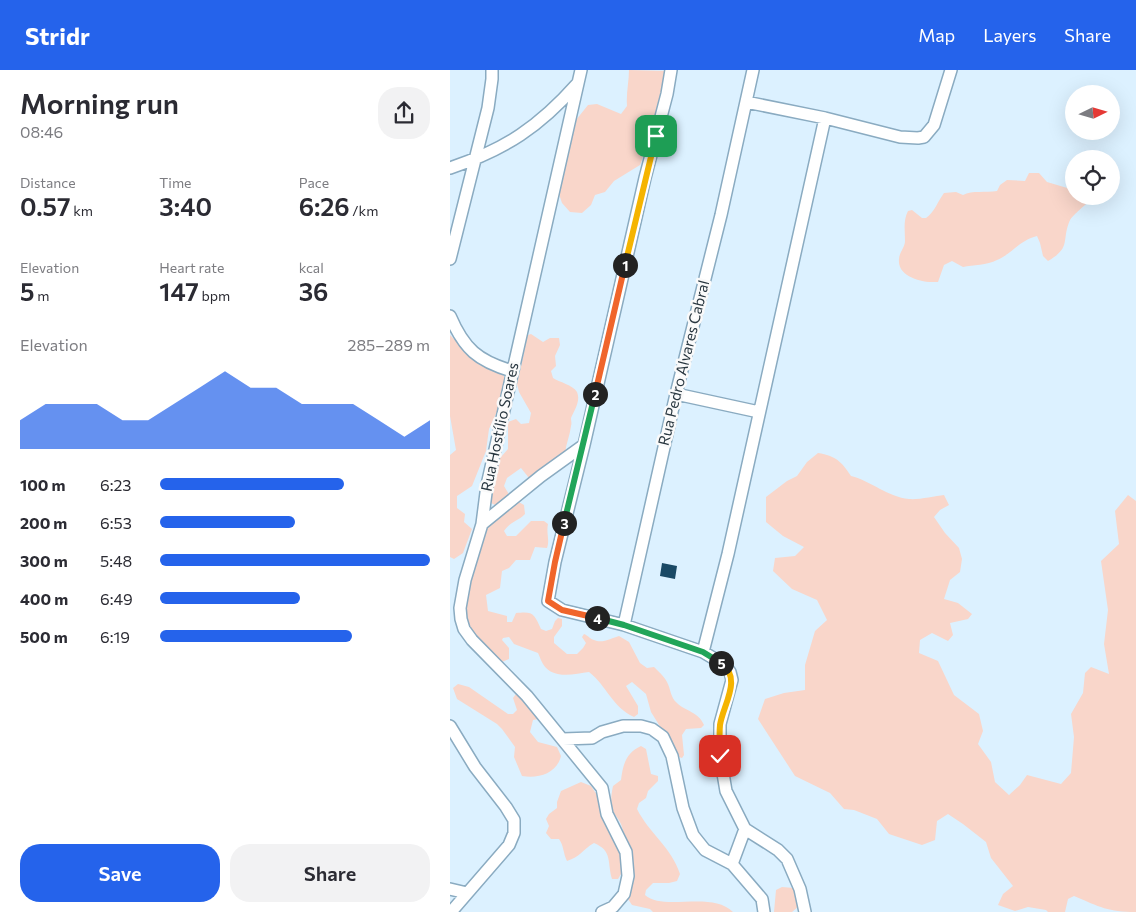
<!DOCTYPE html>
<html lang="en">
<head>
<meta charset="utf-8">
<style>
	body { margin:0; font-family:Commissioner,sans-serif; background:#f2f2f3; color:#2b2b33; height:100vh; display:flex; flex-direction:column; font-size:19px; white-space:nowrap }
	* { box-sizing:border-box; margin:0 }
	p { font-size:16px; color:#7c7c81 }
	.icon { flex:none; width:28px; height:28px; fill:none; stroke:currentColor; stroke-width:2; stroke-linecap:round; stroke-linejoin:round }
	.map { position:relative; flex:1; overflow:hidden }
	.side { display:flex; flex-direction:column; background:#fff; width:450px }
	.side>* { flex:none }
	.needle { width:32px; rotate:85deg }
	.fabs { position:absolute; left:615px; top:15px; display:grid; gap:10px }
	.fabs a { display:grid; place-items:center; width:55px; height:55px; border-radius:50%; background:#fff; box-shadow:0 5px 20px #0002; font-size:25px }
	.pin { position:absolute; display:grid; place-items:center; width:42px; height:42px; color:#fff; margin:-21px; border-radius:10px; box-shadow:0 2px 8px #0006 }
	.km { position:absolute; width:25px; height:25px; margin:-12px; border-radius:50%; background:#222; color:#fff; font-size:14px; line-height:25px; text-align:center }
	.round { display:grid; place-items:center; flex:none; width:52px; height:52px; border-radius:20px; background:#f2f2f3 }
	.overview { display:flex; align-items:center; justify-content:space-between; height:85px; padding:0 20px }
	h1 { font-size:28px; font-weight:600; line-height:38px }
	.stats { display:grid; grid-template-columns:repeat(3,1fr); gap:8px; height:85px; padding:5px 20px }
	.stats div { display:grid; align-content:center }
	.stats b { font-size:25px; font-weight:600 }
	.stats small { font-size:14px; font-weight:400 }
	.stats p { font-size:14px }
	.chart { height:140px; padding:10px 20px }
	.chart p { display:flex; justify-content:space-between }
	.chart svg { width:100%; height:90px; margin-top:5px; fill:#2563eb; opacity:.7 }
	.button { display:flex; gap:10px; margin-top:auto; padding:10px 20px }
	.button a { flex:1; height:58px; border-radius:20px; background:#2563eb; color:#fff; font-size:20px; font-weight:600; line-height:58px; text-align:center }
	.button a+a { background:#f2f2f3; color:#2b2b33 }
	ul { padding:0 20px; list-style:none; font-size:16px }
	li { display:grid; grid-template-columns:80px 60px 1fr; align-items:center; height:38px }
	li i { height:12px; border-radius:6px; background:#2563eb }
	header { display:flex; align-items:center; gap:30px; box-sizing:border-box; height:70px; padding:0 25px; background:#2563eb; color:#fff }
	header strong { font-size:24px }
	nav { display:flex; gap:28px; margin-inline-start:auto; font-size:18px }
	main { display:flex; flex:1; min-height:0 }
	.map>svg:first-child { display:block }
</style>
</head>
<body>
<header>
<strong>Stridr</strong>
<nav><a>Map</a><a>Layers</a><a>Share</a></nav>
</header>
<main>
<section class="side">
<div class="overview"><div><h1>Morning run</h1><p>08:46</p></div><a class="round"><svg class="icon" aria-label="share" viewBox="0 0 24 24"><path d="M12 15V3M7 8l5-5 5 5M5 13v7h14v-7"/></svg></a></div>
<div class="stats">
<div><p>Distance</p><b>0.57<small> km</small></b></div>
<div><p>Time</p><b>3:40</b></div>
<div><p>Pace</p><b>6:26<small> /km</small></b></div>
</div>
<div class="stats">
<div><p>Elevation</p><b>5<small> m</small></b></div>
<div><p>Heart rate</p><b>147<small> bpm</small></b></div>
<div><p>kcal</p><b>36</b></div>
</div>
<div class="chart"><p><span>Elevation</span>285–289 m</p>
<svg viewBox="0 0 160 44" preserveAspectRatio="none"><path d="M0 44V30L10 22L20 22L30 22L40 30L50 30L60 22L70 14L80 6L90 14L100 14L110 22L120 22L130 22L140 30L150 38L160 30V44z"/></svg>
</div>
<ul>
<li><b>100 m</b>6:23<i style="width:68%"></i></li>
<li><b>200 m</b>6:53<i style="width:50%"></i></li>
<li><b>300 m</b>5:48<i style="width:100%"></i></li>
<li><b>400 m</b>6:49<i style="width:52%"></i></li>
<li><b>500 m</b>6:19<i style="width:71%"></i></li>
</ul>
<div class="button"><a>Save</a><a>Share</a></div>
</section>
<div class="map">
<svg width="686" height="842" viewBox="0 0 686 842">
	<rect width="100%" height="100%" fill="#dcf1ff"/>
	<!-- green -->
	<path fill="#f9d6ca" d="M179 0 216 1 214 20 197 75 190 95 164 111 155 122 145 125 141 135 132 143 120 142 112 133 108 121 126 50 138 35 147 34 171 44 177 36C176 23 179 12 179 0Z
		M579 103H589L597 112 624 120V126H635L637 133C632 138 623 145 620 150 611 171 622 177 598 191L593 186 590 173 587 166C570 170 563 183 547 190 537 195 523 195 513 197L502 191 494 195 488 212C475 213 447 208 449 189 449 183 455 177 455 171 455 160 453 151 458 141L462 140 472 148H476C484 143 488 131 494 123L506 122 513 125C522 120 536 123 547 121L550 115 557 110 575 111Z
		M81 264 93 272 100 268H109L110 275 105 286 106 296 101 301 103 308C109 312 123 315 127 322 131 331 124 341 121 348 121 351 122 353 121 356 120 365 116 374 115 383L79 408 71 398 57 408 54 416 60 426 45 435 41 433 42 416 50 388 58 379V352L66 349 71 354 79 353 81 343 69 322 67 314 74 283 75 266Z
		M0 265 30 295 53 304 55 309 50 335 39 359 36 381 22 416 7 426V438L15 444 14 452 22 459 13 483 4 489 0 487V385L6 380 0 346Z
		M368 383C386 386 391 391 401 406 421 411 438 427 459 429 468 430 485 426 494 425L499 435 490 440 484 447 495 463 509 478 512 489 510 502 500 510 494 529 508 533 522 544 518 549 500 553 503 565 498 571 482 563 470 570 469 583 488 591 504 625 529 644 533 661 528 674 541 692 545 712 559 725 570 715 577 705 611 714 621 703 624 667 621 644 633 623 635 603 641 597 659 604 654 574 658 540 651 491 669 474 665 441 678 425 686 431V842C658 842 650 837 624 826L618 829 615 842H598L596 840 578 837 565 841 548 835 553 824 563 816 541 788 536 772 513 754 498 744 487 751 485 770 472 775 439 764 427 749 404 740 394 739 380 723 345 706 308 649 315 629 334 623 355 620V595L365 561 377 550 367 530 342 519 323 501 325 488 345 486 354 477 333 466 316 452V427L337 411 347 406 357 392Z
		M67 431 74 435 75 444C67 452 61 451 54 461L57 466H66L81 451H94L98 454C96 463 100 470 97 478L85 477 80 490H66L59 498 52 501 50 518 36 525 38 541 57 546V552H62L66 543C84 541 84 544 91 559L96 561 102 559 105 551 108 548 112 549V556L104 567V573L117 584H127L133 578 136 573 132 567 134 564C139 566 140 569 144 570 152 574 162 568 169 566L179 572 190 593 197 598 204 597C208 601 214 606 217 612 221 619 220 627 227 633 235 641 249 642 254 655L251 658 236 659 232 665 234 685 232 688 229 687 201 642 196 624 182 612 176 616 188 636V644L184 647C162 637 157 616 139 602 124 604 103 610 93 594 91 591 90 587 88 583L64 574 59 567 53 568 52 570 59 578V589L52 592C38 579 21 566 15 548 11 534 28 473 35 459 40 451 59 438 67 431Z
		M8 614 19 617 58 644H63L67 640 63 628 66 624 71 625 88 644V649L83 650 80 662 88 672 107 677 111 686C107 703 89 709 72 706L64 687 65 677 52 659 47 654 7 629 3 618Z
		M191 676 196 679 201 704 208 706V711L198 721 196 728 189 733 187 739C199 763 222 778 230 804L227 811 219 813H203L196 820 195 825C214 842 261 820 283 842H203L200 839 182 835 178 829C187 806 179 780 172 757 171 752 167 748 164 743 160 735 161 725 163 716L171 710C173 694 176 683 191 676Z
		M131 712 141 716 147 725 172 783 174 799 168 809H162C157 792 163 781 144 773 132 780 130 787 117 791 113 783 114 776 109 769H101L96 763 99 756 96 749 99 744 107 738V732L111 721Z
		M332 817 344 818 347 824 349 836 342 842H324L326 820Z"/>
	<!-- building -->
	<path fill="#1a4965" d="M212 493 227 496 225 509 210 506Z"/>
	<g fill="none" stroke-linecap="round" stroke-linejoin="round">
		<defs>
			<path id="minor" d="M131 0 37 415 32 454 15 510 10 538 11 549 14 559 22 570 77 626 152 718 157 744 176 782 178 806 174 824 163 837 152 842
				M221 0 217 24 195 108 134 375 105 492 98 531 112 540 174 555 253 582 275 595 280 602 282 610 270 654V686L276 721 295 759 328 780 337 789 350 819 355 842
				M296 32 375 48 450 67 468 68 474 67 484 55 501 0
				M0 98C56 79 89 57 128 13
				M0 189 38 38 42 9V0
				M0 246C14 279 28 291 62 301
				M226 324 309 342
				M32 454 91 406 134 375
				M174 555 226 324 271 145 303 0
				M253 582 278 484 375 48
				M0 656 25 697 56 737 64 750V763L59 775 1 842
				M113 669 142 668 152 662 173 656H191L202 659 213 667 222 686 233 738 243 765 255 780 282 794 312 829 314 842
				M282 794 295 759
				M0 819 17 823"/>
		</defs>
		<!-- minor casing -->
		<use href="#minor" stroke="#8aabc1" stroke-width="14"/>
		<!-- minor -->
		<use href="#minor" stroke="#fff" stroke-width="11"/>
	</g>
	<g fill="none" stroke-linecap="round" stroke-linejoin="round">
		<defs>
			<path id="split-1" d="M175 195 206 66"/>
			<path id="split-2" d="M145 324 175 195"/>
			<path id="split-3" d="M114 453 145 324"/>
			<path id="split-4" d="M114 453 105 492 98 531 112 540 147 548"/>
			<path id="split-5" d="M147 548 174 555 253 582 271 593"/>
			<path id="split-6" d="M270 686C270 676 269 665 270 655 273 635 293 608 271 593"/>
		</defs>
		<!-- split-1 casing -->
		<use href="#split-1" stroke="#fff" stroke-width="10"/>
		<!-- split-2 casing -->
		<use href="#split-2" stroke="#fff" stroke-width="10"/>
		<!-- split-3 casing -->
		<use href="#split-3" stroke="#fff" stroke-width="10"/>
		<!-- split-4 casing -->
		<use href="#split-4" stroke="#fff" stroke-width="10"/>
		<!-- split-5 casing -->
		<use href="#split-5" stroke="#fff" stroke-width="10"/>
		<!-- split-6 casing -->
		<use href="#split-6" stroke="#fff" stroke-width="10"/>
		<!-- split-1 -->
		<use href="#split-1" stroke="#f5b400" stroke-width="6"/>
		<!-- split-2 -->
		<use href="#split-2" stroke="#f0652b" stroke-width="6"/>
		<!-- split-3 -->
		<use href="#split-3" stroke="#22a559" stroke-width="6"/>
		<!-- split-4 -->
		<use href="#split-4" stroke="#f0652b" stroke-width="6"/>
		<!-- split-5 -->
		<use href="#split-5" stroke="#22a559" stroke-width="6"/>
		<!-- split-6 -->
		<use href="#split-6" stroke="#f5b400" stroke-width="6"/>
	</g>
	<g text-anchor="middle" stroke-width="5" stroke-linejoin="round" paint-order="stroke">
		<!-- street labels -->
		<g font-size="15" fill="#293740" stroke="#fafafa">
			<text transform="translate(234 293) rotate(-76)" y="5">Rua Pedro Alvares Cabral</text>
			<text transform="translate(50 357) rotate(-78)" y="5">Rua Hostílio Soares</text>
		</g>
	</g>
</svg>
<div class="fabs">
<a><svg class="needle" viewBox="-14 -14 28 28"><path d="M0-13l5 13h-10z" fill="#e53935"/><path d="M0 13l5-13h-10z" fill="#7c7c81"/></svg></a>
<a><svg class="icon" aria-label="locate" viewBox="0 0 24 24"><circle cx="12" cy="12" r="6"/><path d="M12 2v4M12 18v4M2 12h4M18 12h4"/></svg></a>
</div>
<div class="pin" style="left:206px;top:66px;background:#1e9e55"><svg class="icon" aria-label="arrive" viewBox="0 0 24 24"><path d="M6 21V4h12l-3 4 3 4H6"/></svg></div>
<div class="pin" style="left:270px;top:686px;background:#d93025"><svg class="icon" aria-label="check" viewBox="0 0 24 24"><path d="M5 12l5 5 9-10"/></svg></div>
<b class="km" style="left:175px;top:195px">1</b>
<b class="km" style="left:145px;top:324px">2</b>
<b class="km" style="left:114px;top:453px">3</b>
<b class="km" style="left:147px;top:548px">4</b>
<b class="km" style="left:271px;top:593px">5</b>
</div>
</main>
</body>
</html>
